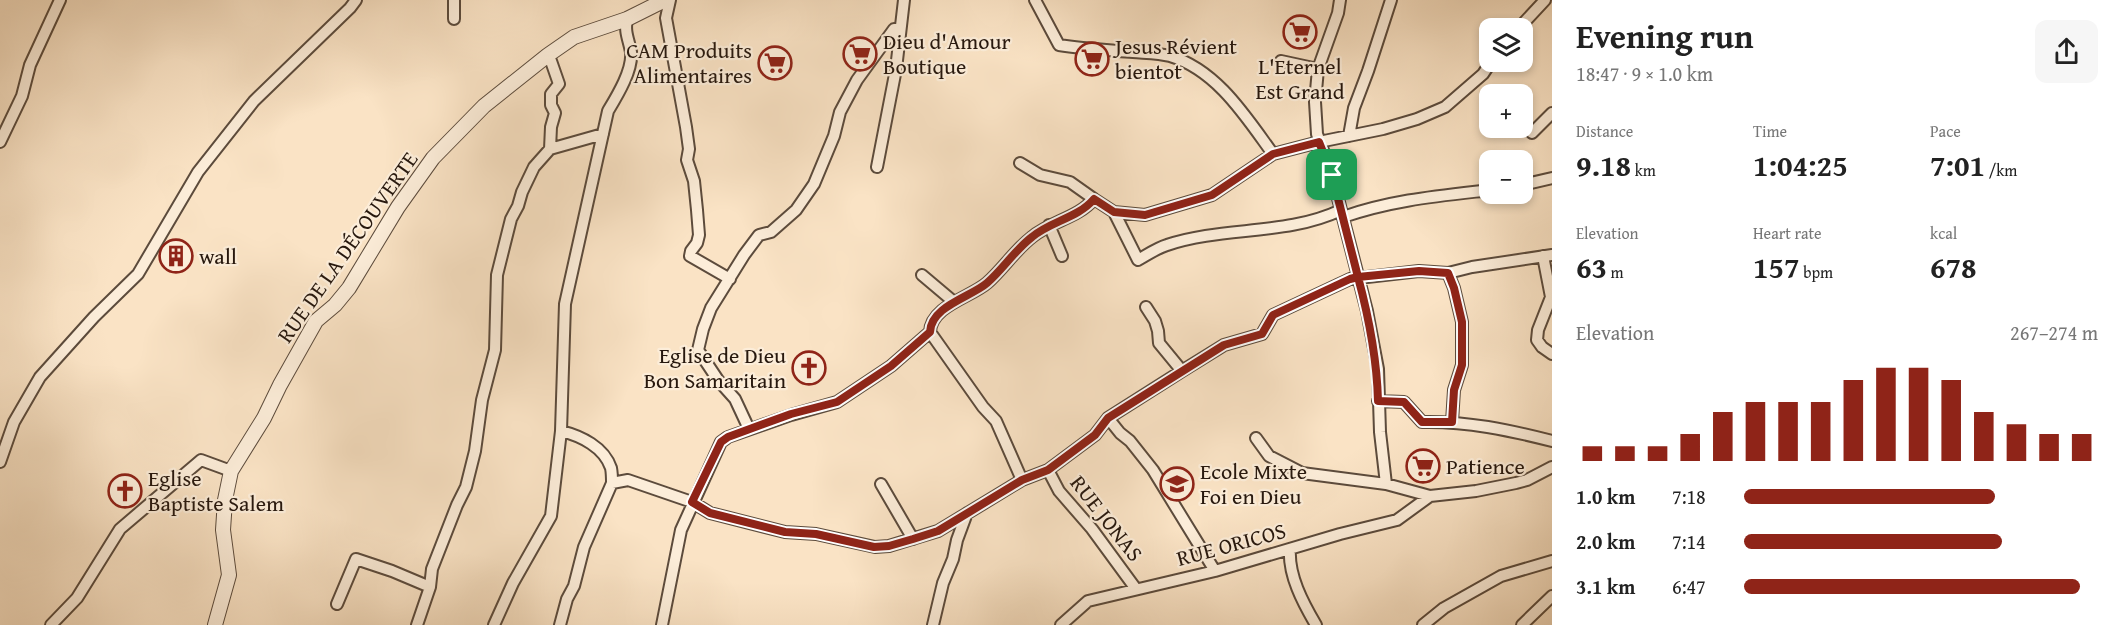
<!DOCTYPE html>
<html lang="en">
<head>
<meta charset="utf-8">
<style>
	body { margin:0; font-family:"Gentium Book Plus",serif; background:#f6f6f6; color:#222; height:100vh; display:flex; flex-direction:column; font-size:22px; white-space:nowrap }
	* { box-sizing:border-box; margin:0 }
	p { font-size:20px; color:#767676 }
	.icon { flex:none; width:33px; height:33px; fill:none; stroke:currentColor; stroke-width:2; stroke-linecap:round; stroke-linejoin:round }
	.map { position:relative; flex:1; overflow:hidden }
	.drawer { display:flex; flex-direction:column; background:#fff; width:570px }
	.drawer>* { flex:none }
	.buttons { position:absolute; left:1479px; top:18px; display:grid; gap:12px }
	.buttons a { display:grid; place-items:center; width:54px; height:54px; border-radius:12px; background:#fff; box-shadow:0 3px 9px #0003; font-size:30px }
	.pin { position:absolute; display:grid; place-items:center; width:51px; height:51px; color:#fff; margin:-26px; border-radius:12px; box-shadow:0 3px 9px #0006 }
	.round { display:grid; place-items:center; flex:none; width:63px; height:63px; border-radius:12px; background:#f6f6f6 }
	.head { display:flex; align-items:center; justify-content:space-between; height:102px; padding:0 24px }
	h1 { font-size:33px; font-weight:700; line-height:45px }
	.metrics { display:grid; grid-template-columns:repeat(3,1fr); gap:9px; height:102px; padding:6px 24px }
	.metrics div { display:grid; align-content:center }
	.metrics b { font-size:30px; font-weight:700 }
	.metrics small { font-size:16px; font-weight:400 }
	.metrics p { font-size:16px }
	.chart { height:168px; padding:12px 24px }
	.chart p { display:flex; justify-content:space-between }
	.chart svg { width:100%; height:108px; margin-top:6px; stroke:#8f2418; stroke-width:6 }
	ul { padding:0 24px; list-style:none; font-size:20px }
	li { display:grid; grid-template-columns:96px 72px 1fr; align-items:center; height:45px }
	li i { height:15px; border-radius:8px; background:#8f2418 }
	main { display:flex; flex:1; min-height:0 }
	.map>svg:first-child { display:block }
</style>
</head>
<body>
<main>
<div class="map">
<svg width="1552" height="625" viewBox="0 0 1552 625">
	<rect width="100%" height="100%" fill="#fae3c5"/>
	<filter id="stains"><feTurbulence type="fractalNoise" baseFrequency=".00333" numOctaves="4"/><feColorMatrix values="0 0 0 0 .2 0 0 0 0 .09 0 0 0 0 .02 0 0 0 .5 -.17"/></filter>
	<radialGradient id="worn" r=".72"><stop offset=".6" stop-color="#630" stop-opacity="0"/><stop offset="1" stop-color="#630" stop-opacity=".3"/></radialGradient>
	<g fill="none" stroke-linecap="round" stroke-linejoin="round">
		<defs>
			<path id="minor" d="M670 0 666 18 686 127 689 149 687 160 694 181 697 210 699 235 697 243 691 251 690 256 730 279
				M1035 0 1059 45C1084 49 1108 50 1133 52 1145 53 1159 53 1170 56 1217 70 1246 117 1273 154
				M1340 0 1338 13 1318 69 1315 102 1317 134 1332 175 1367 311 1378 369 1380 432 1386 484
				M454 19V0
				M1519 28 1545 0
				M1281 61 1318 69
				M1532 133 1552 113
				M1349 136 1354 108 1368 71 1391 0
				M0 142 22 96 30 65 60 0
				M550 149 603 134
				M1020 163 1040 175 1070 182 1094 199
				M877 167 896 69 904 0
				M1522 185 1552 178
				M1114 212 1138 260C1147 255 1157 248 1167 245 1224 226 1286 236 1341 210
				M1343 217C1392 200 1438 196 1490 190
				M1049 225 1062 256
				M1543 256 1551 297 1538 330 1537 340 1542 347 1552 354
				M1448 273 1454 288 1462 322V365L1454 390 1452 422
				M922 275 954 302
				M1146 307 1155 321 1158 331 1159 343 1182 371
				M930 332 983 407 996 421 1022 480
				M1378 401 1404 402 1422 422C1467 421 1509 430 1552 441
				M1108 418 1120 433 1130 441 1153 470 1215 571
				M749 429 735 399 718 380 698 350 703 329 711 308 744 255 759 235 771 232 796 210 814 184 834 136 840 112 857 80 894 29H900
				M561 431C581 436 604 447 611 468 612 473 612 479 612 483L628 480 692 502 710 513 785 532 816 534 875 547 889 546 938 531 1022 480 1048 470 1095 435 1108 418 1182 371 1224 345 1262 334 1273 315 1350 279 1419 271 1448 273 1472 267 1552 255
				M1256 438 1269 456 1302 473 1386 484 1430 496
				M0 462 14 422 40 377 94 317 138 274 198 172 254 101 350 8 356 0
				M1048 470 1059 491 1092 529 1136 589
				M881 484 913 539
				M1290 549C1288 575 1303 603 1316 625
				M337 604 356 559 392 571 430 587
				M51 625 77 598 120 529 201 460 231 471
				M417 625 430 587 432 569 457 505 466 487 475 451 482 400 495 350 497 275 511 219 518 206 522 192 534 167 550 149 551 127 555 113 551 105V94L559 84 551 61 545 59 548 55
				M494 625 513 583 551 516 561 431 565 304 608 111C617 96 633 70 631 52 629 40 624 32 627 19
				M560 625 567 599 574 586 584 547 612 483
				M662 625 681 530 721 442 728 437 791 415 837 402 891 366 930 332C931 306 971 297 987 283 1003 269 1015 250 1032 237 1051 221 1078 218 1094 199L1114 212 1145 215 1212 195 1273 154 1319 142 1383 129 1417 119 1445 107 1483 74 1491 62
				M933 625 943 583 953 559 957 540 967 513
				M1061 625 1088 601 1215 571 1340 534 1397 520 1430 496 1476 491 1516 483 1527 480 1552 467
				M1423 625 1444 608 1501 576 1552 561
				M1522 625 1552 596"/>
			<path id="tertiary" d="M215 625 229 575 223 530 225 500 231 471 264 418 280 385 316 321 335 305 349 288 398 207 433 158 484 106 548 55 574 37 627 19 665 0"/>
		</defs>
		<!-- minor casing -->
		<use href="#minor" stroke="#5c4b3c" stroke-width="14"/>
		<!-- tertiary casing -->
		<use href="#tertiary" stroke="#5c4b3c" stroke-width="16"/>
		<!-- minor -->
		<use href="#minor" stroke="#fcedd9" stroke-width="10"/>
		<!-- tertiary -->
		<use href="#tertiary" stroke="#fcedd9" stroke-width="14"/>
	</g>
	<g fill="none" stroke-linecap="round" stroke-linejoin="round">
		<defs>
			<path id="route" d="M1332 175 1319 142 1273 154 1212 195 1145 215 1114 212 1094 199C1078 218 1051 221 1032 237 1015 250 1003 269 987 283 971 297 931 306 930 332L891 366 837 402 791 414 728 437 721 442 692 502 710 513 785 532 816 534 874 547 889 546 913 539 938 531 1022 480 1048 470 1095 435 1108 418 1224 345 1262 334 1273 315 1350 279 1358 277C1369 318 1377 359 1378 401L1404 402 1422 422H1452L1454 390 1462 365V322L1454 288 1448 273 1419 271 1358 277 1332 175"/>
		</defs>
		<!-- route casing -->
		<use href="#route" stroke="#fff" stroke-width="12"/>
		<!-- route -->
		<use href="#route" stroke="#8f2418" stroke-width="8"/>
	</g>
	<!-- icons -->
	<defs>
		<symbol id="supermarket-ring" viewBox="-11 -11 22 22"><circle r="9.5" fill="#fcedd9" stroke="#8f2418" stroke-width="1.5"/><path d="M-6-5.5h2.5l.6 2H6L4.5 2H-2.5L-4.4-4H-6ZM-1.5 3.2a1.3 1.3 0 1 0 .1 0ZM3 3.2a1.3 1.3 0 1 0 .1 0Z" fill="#8f2418"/></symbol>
		<symbol id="building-ring" viewBox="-11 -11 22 22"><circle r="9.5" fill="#fcedd9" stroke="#8f2418" stroke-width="1.5"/><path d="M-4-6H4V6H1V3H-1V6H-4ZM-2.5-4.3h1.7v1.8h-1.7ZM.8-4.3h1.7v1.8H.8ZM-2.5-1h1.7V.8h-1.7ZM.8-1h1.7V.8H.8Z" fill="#8f2418"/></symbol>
		<symbol id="church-ring" viewBox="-11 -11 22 22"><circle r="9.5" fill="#fcedd9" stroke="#8f2418" stroke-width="1.5"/><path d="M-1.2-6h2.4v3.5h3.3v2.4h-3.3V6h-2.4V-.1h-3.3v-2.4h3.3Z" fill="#8f2418"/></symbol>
		<symbol id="school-ring" viewBox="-11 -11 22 22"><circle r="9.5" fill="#fcedd9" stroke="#8f2418" stroke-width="1.5"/><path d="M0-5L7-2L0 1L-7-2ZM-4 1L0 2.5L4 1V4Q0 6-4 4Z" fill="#8f2418"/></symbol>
	</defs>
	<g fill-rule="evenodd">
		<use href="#supermarket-ring" x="1281" y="13" width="38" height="38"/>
		<use href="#supermarket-ring" x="841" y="35" width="38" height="38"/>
		<use href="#supermarket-ring" x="1073" y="40" width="38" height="38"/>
		<use href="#supermarket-ring" x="756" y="44" width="38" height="38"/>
		<use href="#building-ring" x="157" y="237" width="38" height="38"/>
		<use href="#church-ring" x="790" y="349" width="38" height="38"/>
		<use href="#supermarket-ring" x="1404" y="447" width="38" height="38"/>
		<use href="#school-ring" x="1158" y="465" width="38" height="38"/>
		<use href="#church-ring" x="106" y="472" width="38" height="38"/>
	</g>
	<g text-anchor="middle" stroke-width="4.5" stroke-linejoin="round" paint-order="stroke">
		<!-- poi labels -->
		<g font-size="22" fill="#27180e" stroke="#fcedd9" text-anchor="start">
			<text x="883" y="49">Dieu d'Amour<tspan x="883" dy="25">Boutique</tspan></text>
			<text x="1115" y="54">Jesus Révient<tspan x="1115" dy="25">bientot</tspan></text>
			<text x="752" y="58" text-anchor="end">CAM Produits<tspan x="752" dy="25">Alimentaires</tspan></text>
			<text x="1300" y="74" text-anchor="middle">L'Eternel<tspan x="1300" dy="25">Est Grand</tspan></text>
			<text x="199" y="264">wall</text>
			<text x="786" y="363" text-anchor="end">Eglise de Dieu<tspan x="786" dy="25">Bon Samaritain</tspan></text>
			<text x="1446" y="474">Patience</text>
			<text x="1200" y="479">Ecole Mixte<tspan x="1200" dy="25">Foi en Dieu</tspan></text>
			<text x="148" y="486">Eglise<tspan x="148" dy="25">Baptiste Salem</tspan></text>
		</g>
		<!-- street labels -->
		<g font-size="22" fill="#27180e" stroke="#fcedd9">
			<text transform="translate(347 247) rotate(-55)" y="8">RUE DE LA DÉCOUVERTE</text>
			<text transform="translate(1107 518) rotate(52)" y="8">RUE JONAS</text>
			<text transform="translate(1231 544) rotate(-15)" y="8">RUE ORICOS</text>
		</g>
	</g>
	<rect width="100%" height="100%" filter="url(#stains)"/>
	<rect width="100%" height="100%" fill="url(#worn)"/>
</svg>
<div class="buttons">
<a><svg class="icon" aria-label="layers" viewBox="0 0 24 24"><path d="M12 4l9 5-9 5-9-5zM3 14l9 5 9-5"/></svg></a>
<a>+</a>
<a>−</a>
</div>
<div class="pin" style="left:1332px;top:175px;background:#1e9e55"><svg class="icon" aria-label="arrive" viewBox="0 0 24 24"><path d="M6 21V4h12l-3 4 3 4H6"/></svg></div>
</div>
<section class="drawer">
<div class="head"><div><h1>Evening run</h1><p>18:47 · 9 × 1.0 km</p></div><a class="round"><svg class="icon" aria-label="share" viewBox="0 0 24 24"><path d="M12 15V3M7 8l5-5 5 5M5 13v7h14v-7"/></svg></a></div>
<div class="metrics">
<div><p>Distance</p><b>9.18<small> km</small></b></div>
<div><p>Time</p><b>1:04:25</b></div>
<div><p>Pace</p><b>7:01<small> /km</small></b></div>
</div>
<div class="metrics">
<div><p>Elevation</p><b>63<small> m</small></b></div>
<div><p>Heart rate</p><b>157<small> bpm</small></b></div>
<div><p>kcal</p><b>678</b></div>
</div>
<div class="chart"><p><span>Elevation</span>267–274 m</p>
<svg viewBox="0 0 160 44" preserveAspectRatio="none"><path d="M5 44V38M15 44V38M25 44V38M35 44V33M45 44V24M55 44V20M65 44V20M75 44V20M85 44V11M95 44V6M105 44V6M115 44V11M125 44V24M135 44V29M145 44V33M155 44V33"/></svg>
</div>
<ul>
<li><b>1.0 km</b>7:18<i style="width:71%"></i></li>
<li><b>2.0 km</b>7:14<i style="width:73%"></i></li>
<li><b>3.1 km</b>6:47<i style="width:95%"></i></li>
</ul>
</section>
</main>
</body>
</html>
